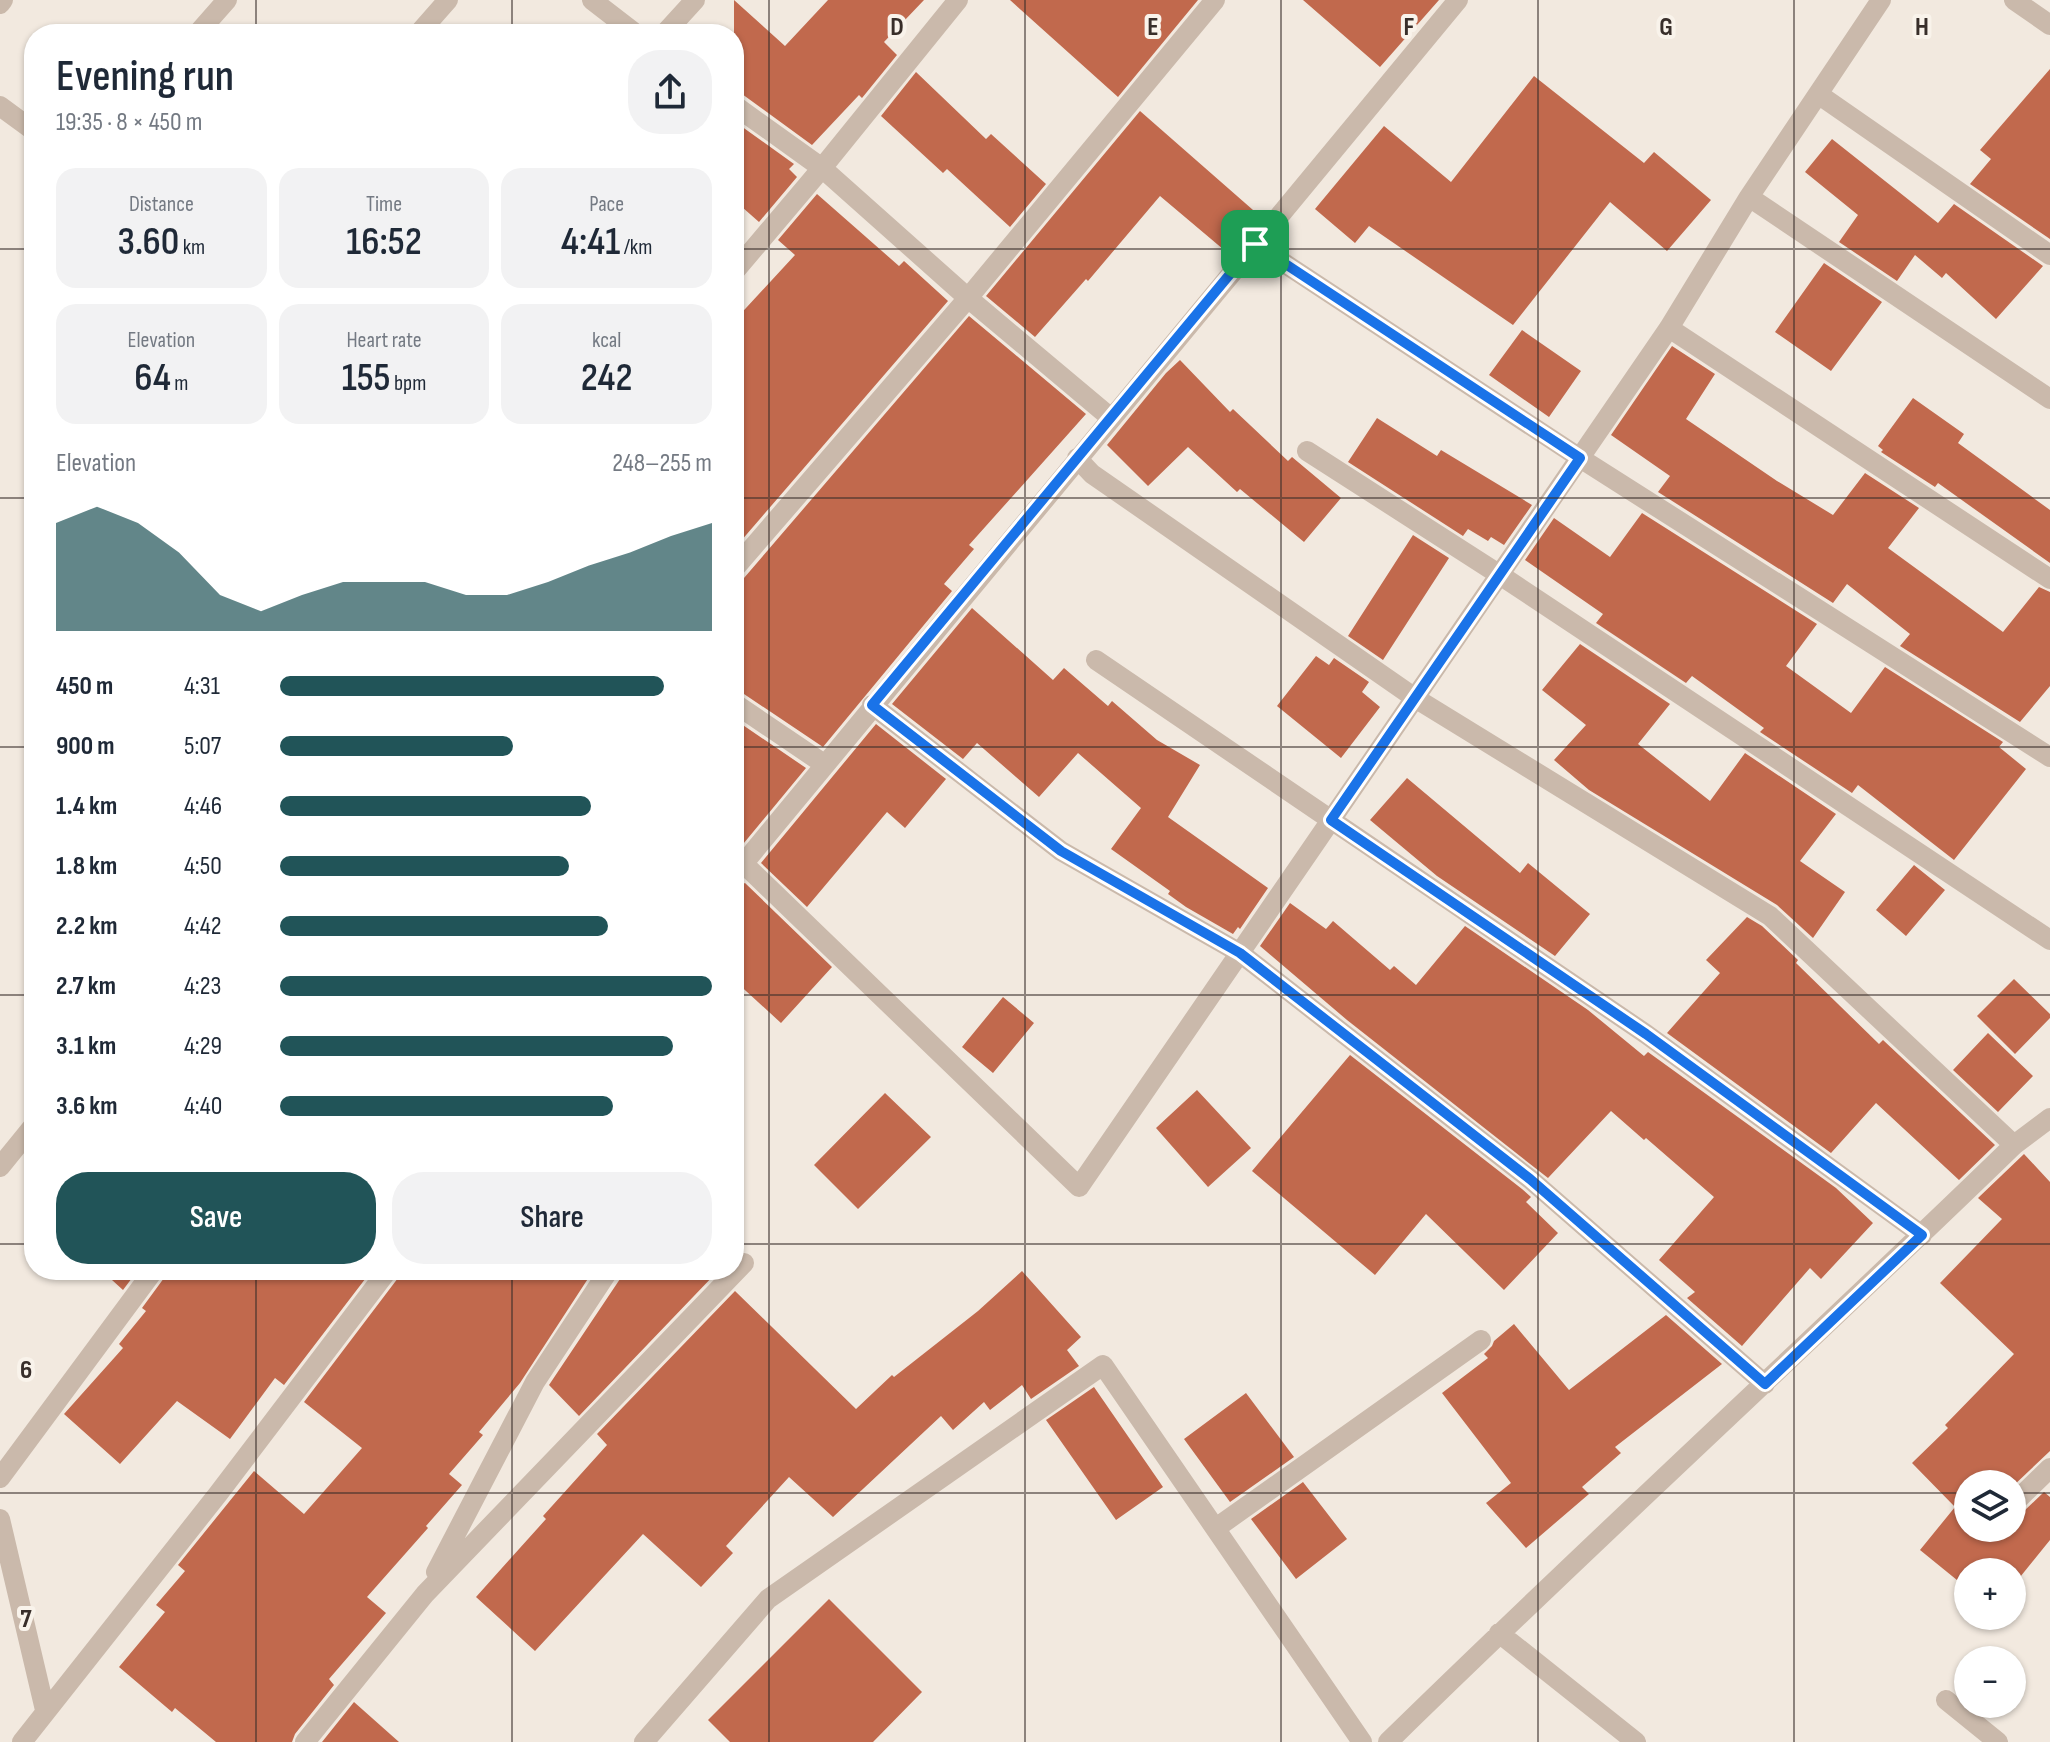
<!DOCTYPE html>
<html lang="en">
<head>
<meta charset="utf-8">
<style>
	body { margin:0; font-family:"Sofia Sans Condensed",sans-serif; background:#f2f2f3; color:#1f2937; height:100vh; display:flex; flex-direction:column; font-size:30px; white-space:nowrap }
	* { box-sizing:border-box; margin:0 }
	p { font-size:26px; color:#747a83 }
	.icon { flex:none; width:44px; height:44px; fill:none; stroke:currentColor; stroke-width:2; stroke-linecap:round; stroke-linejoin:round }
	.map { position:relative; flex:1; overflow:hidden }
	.side { position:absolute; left:24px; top:24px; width:720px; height:1256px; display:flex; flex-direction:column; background:#fff; border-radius:32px; box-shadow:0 2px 6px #0004 }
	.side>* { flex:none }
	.buttons { position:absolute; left:1954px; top:1470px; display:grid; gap:16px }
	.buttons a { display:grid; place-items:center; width:72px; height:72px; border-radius:50%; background:#fff; box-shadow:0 2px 6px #0004; font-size:40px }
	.pin { position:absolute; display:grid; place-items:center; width:68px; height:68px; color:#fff; margin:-34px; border-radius:16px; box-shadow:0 4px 12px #0006 }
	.round { display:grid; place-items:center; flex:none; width:84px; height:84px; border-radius:32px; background:#f2f2f3 }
	.summary { display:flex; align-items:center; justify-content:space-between; height:136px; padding:0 32px }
	h1 { font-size:44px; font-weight:600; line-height:60px }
	.stats { display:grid; grid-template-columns:repeat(3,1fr); gap:12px; height:136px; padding:8px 32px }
	.stats div { display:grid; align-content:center; border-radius:20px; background:#f2f2f3; text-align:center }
	.stats b { font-size:40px; font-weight:600 }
	.stats small { font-size:22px; font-weight:400 }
	.stats p { font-size:22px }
	.chart { height:224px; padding:16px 32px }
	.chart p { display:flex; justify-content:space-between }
	.chart svg { width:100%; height:144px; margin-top:8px; fill:#215458; opacity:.7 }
	.primary-button { display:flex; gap:16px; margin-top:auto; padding:16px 32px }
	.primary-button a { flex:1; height:92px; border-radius:32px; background:#215458; color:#fff; font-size:32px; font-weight:600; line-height:92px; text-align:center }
	.primary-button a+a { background:#f2f2f3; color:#1f2937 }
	ul { padding:0 32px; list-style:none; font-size:26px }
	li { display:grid; grid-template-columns:128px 96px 1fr; align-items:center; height:60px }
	li i { height:20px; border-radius:10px; background:#215458 }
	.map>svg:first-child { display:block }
</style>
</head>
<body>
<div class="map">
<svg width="2050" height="1742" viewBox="0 0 2050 1742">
	<rect width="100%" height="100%" fill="#f2e9df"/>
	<!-- building -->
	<path fill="#c1694d" d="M734 0 785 46 828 0H924L884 42 897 55 862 98 859 95 812 145 742 94 734 92Z
		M1010 0H1198L1118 97Z
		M1303 0H1439L1380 67Z
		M2050 69V239L1970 184 1991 159 1980 150Z
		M916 72 986 139 991 134 1046 184 1010 227 947 169 943 173 881 116Z
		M1534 76 1644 163 1654 152 1711 200 1667 251 1610 202 1513 325 1369 226 1355 243 1315 209 1384 126 1451 182Z
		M1140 111 1261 217 1230 255 1160 196 1088 281 1086 279 1035 337 986 296Z
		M734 121 794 164 789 169 797 177 759 222 734 200Z
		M1832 139 1938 223 1954 204 2043 266 1996 319 1946 273 1942 278 1915 255 1897 281 1839 242 1858 215 1805 172Z
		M817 194 899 266 904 261 948 301 734 549V321L795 255 778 240Z
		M1824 263 1882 302 1831 371 1775 332Z
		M969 316 1086 414 969 545 974 549 944 584 952 591 823 747 741 692 734 690V582L744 578Z
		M1522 330 1581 371 1549 417 1489 375Z
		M1672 346 1715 374 1686 419 1777 481 1833 515 1865 473 1919 508 1888 548 2003 632 2039 587 2050 592V686L2020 722 1900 646 1910 634 1847 584 1833 603 1658 492 1670 476 1611 435Z
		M1180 360 1230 412 1233 409 1288 461 1292 457 1341 498 1304 542 1240 489 1237 492 1188 447 1148 486 1107 445 1166 373Z
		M1913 398 1964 434 1958 443 2050 510V563L1938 483 1935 487 1881 452 1883 450 1878 446Z
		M1377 418 1437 456 1441 450 1532 505 1504 545 1491 537 1488 541 1468 529 1463 536 1348 462Z
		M1642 513 1817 624 1786 666 1851 713 1885 667 2003 742 1999 747 2026 769 1954 860 1858 785 1852 793 1760 732 1764 728 1692 676 1686 683 1596 623 1603 614 1525 560 1554 518 1610 557Z
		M1413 535 1449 558 1383 660 1348 636Z
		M972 608 1053 680 1064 668 1108 706 1112 701 1157 740 1200 765 1168 817 1268 888 1240 929 1238 927 1233 934 1186 907 1168 894 1170 891 1111 849 1141 808 1078 753 1039 797 977 743 963 759 892 704Z
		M1580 644 1670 704 1638 744 1710 801 1745 753 1836 814 1800 861 1845 892 1813 938 1777 905 1589 790 1554 760 1586 725 1542 690Z
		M1316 656 1329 665 1334 658 1369 682 1362 692 1380 707 1341 758 1277 706Z
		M734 719 806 768 734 855Z
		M876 724 946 779 905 828 887 812 807 907 761 863Z
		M1407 778 1520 873 1528 863 1590 914 1555 956 1437 876 1370 820Z
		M1914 865 1945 890 1906 936 1876 910Z
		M745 883 832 967 781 1023 734 980V888Z
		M1290 903 1326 929 1333 921 1390 970 1394 966 1416 985 1465 926 1588 1010 1644 1056 1648 1052 1836 1188 1873 1223 1821 1279 1810 1268 1742 1346 1687 1298 1695 1292 1659 1260 1714 1197 1646 1138 1644 1140 1611 1111 1548 1178 1347 1020 1260 946Z
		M1747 917 1762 926 1798 960 1796 963 1879 1044 1883 1040 1995 1145 1959 1180 1876 1103 1831 1153 1667 1033 1720 973 1706 960Z
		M2014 979 2050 1014V1018L2015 1054 1977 1016Z
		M1003 997 1034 1023 993 1073 962 1047Z
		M1988 1033 2033 1076 1998 1112 1953 1070Z
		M1350 1055 1522 1189 1531 1197 1526 1202 1558 1233 1504 1290 1426 1214 1375 1275 1252 1171Z
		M1197 1090 1251 1148 1208 1187 1156 1128Z
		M885 1093 931 1137 858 1209 814 1165Z
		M2024 1154 2050 1182V1451L2012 1487V1484H1968V1528H2012V1515L2023 1512 2044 1492 2050 1497V1540L2012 1587V1572H1968V1589L1920 1550 1955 1507 1912 1463 1948 1428 1945 1425 2014 1354 1940 1283 2002 1219 1978 1198Z
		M101 1270H138L123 1290Z
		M167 1270H372L284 1385 275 1378 230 1439 177 1401 120 1464 64 1414 123 1348 119 1344 146 1311 142 1308 164 1278Z
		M401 1270H587L591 1274 520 1383 479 1432 483 1435 449 1474 462 1485 426 1526 428 1528 367 1597 386 1613 329 1679 334 1685 295 1734 292 1742H216L175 1708 172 1712 119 1667 165 1612 156 1605 185 1571 178 1565 254 1471 304 1514 362 1448 304 1402 398 1278Z
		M626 1270H713L716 1273 579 1416 549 1385Z
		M1022 1271 1081 1337 1067 1350 1079 1366 1031 1399 1022 1385 990 1410 984 1402 953 1430 941 1416 833 1517 789 1477 726 1546 733 1553 701 1587 643 1534 535 1651 476 1597 546 1519 543 1516 607 1445 597 1434 735 1291 856 1409 892 1375 894 1377 978 1311Z
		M1666 1315 1722 1364 1615 1447 1621 1453 1582 1487 1589 1494 1526 1548 1486 1503 1511 1483 1442 1393 1488 1358 1484 1354 1492 1346 1494 1341 1514 1324 1569 1390Z
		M1094 1387 1163 1487 1116 1520 1046 1420Z
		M1246 1393 1294 1457 1230 1502 1184 1439Z
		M1303 1482 1347 1539 1296 1579 1251 1519Z
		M829 1599 922 1692 873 1742H730L708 1720Z
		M354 1702 399 1742H322Z"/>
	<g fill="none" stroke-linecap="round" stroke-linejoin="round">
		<!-- minor -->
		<path stroke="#cab9ab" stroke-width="20" d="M592 0 636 34
			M2014 0 2050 25
			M0 4 3 0
			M197 34 227 0
			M418 34 448 0
			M664 34 695 0
			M1818 94 2050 255
			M734 105 822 168 968 298 1111 418
			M0 106 34 131
			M1749 197 2050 399
			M1255 244 1580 458 2050 757
			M734 272 822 168 958 0
			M1669 328 2050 579
			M1307 451 1500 575 2050 940
			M1077 458 1092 474 1415 698 1770 916 2014 1145
			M734 569 968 298 1215 0
			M1096 660 1646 1034 1922 1235
			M734 703 824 764
			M872 705 1061 851 1240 953 1530 1179 1765 1384
			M744 864 1079 1187 1669 328 1749 197 1881 0
			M734 875 1458 0
			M0 1167 34 1125
			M0 1478 154 1270
			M2015 1502 2050 1468
			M0 1519 45 1710
			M1216 1528 1481 1340
			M436 1572 535 1382 609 1270
			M1499 1633 1636 1742
			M1946 1700 1998 1742
			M22 1742 218 1494 388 1270
			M305 1742 425 1594 744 1263
			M644 1742 768 1599 1103 1365 1362 1742
			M1388 1742C1594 1540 1807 1346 2014 1145L2050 1118"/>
	</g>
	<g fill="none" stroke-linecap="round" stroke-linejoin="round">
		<defs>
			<path id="route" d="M1255 244 1580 458 1331 820 1646 1034 1922 1235 1765 1384 1530 1179 1240 953 1061 851 872 705Z"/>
		</defs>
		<!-- route casing -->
		<use href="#route" stroke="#fff" stroke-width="16"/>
		<!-- route -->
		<use href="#route" stroke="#1a73e8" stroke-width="10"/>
	</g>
	<!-- grid -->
	<path fill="none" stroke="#382e2a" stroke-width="2" stroke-opacity="0.55" d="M256 0V34M512 0V34M769 0V1742M1025 0V1742M1281 0V1742M1538 0V1742M1794 0V1742M0 249H34M734 249H2050M0 498H34M734 498H2050M0 747H34M734 747H2050M0 995H34M734 995H2050M0 1244H34M734 1244H2050M256 1270V1742M512 1270V1742M0 1493H1968M2012 1493H2050"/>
	<g font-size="26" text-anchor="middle" font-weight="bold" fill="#382e2a" stroke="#f9f3eb" stroke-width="8" stroke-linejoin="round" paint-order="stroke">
		<text x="897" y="35">D</text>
		<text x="1153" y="35">E</text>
		<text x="1409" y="35">F</text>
		<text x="1666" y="35">G</text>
		<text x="1922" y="35">H</text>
		<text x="26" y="1378">6</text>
		<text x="26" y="1627">7</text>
	</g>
</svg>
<div class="buttons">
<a><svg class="icon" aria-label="layers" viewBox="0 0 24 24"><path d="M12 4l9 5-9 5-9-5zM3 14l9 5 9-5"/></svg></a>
<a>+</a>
<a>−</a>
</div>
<div class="pin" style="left:1255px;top:244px;background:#1e9e55"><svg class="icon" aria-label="arrive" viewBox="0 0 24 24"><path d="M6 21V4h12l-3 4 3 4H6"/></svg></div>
<section class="side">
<div class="summary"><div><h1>Evening run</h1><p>19:35 · 8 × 450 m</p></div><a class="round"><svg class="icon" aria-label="share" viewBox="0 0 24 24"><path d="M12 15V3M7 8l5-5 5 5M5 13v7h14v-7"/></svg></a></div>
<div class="stats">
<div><p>Distance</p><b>3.60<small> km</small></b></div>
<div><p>Time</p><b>16:52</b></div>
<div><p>Pace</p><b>4:41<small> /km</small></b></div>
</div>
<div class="stats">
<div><p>Elevation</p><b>64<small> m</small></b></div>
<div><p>Heart rate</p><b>155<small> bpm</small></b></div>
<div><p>kcal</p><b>242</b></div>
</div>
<div class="chart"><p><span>Elevation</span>248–255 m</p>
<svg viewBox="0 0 160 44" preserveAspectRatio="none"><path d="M0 44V11L10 6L20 11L30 20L40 33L50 38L60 33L70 29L80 29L90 29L100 33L110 33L120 29L130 24L140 20L150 15L160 11V44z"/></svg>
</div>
<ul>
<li><b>450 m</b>4:31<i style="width:89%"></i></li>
<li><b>900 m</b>5:07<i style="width:54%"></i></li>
<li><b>1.4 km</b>4:46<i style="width:72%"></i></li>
<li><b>1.8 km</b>4:50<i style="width:67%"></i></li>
<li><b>2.2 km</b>4:42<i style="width:76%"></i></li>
<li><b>2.7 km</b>4:23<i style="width:100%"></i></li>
<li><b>3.1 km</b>4:29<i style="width:91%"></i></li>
<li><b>3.6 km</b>4:40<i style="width:77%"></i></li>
</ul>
<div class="primary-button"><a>Save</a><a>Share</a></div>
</section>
</div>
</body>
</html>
